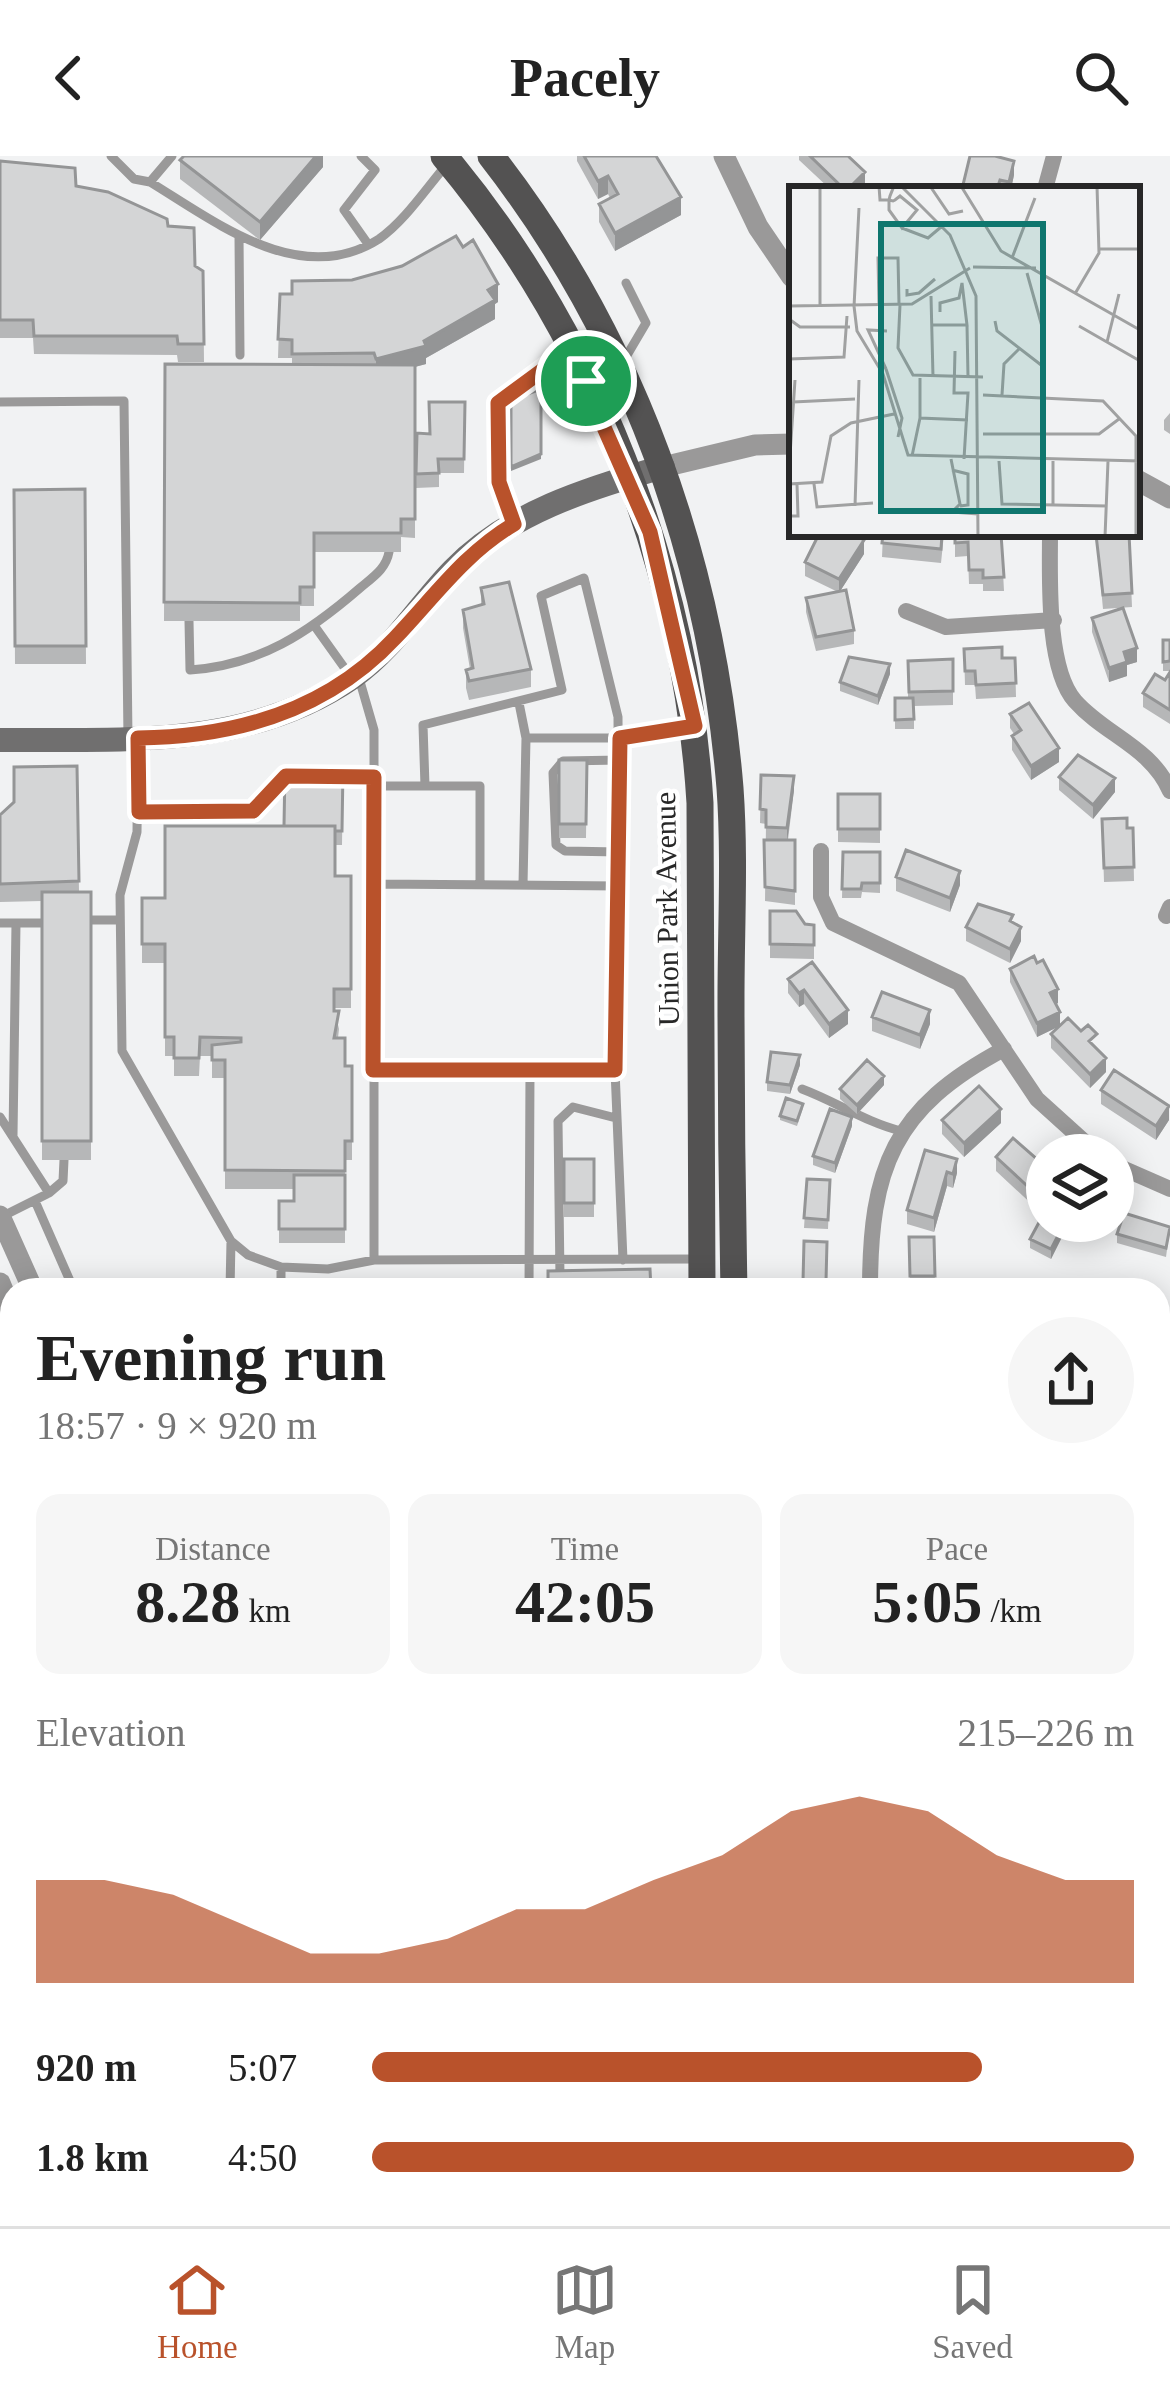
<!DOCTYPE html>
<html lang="en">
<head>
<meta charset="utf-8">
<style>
	body { margin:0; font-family:Georgia,serif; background:#f6f6f6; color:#222; height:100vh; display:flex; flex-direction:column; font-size:45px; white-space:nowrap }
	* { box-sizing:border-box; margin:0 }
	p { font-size:39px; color:#767676 }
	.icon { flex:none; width:66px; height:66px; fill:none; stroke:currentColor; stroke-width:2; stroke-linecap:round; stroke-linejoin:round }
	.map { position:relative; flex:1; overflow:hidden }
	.panel { position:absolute; left:0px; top:1122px; width:1170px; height:948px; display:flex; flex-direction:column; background:#fff; border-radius:36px 36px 0 0; box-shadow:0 6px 30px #0003 }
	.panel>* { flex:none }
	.controls { position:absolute; left:1026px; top:978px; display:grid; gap:24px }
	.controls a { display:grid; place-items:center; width:108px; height:108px; border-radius:50%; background:#fff; box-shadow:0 6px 30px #0003; font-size:60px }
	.pin { position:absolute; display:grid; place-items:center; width:102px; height:102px; color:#fff; margin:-51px; border:6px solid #fff; border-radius:50%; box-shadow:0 3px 12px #0007 }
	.round { display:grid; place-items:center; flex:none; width:126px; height:126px; border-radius:63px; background:#f6f6f6 }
	.overview { display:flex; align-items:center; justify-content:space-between; height:204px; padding:0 36px }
	h1 { font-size:66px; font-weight:700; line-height:90px }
	.metrics { display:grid; grid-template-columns:repeat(3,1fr); gap:18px; height:204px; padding:12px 36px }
	.metrics div { display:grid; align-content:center; border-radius:24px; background:#f6f6f6; text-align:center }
	.metrics b { font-size:60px; font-weight:700 }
	.metrics small { font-size:33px; font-weight:400 }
	.metrics p { font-size:33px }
	.chart { height:336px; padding:24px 36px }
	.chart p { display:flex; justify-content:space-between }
	.chart svg { width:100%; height:216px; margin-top:12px; fill:#b9522b; opacity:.7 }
	ul { padding:0 36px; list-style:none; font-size:39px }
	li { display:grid; grid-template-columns:192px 144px 1fr; align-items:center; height:90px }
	li i { height:30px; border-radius:15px; background:#b9522b }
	header { display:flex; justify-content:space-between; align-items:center; height:156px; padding:0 36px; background:#fff; font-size:54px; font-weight:700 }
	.tab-bar { display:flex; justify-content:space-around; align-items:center; height:168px; border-top:3px solid #e0e0e0; background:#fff; font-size:33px; color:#767676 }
	.tab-bar a { display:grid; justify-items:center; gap:6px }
	.tab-bar .current { color:#b9522b }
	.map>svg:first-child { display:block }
</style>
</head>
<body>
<header><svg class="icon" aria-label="back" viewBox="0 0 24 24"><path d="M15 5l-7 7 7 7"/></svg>Pacely<svg class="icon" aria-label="search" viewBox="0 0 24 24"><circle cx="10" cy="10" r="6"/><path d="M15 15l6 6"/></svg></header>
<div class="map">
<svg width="1170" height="2070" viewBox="0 0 1170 2070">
	<rect width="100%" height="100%" fill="#f1f2f3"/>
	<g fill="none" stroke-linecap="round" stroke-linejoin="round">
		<!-- service -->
		<path stroke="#9a9999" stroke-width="9" d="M111 0 134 23 150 26 172 0
			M361 0 375 14 344 54 368 88
			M150 26C217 67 301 133 379 83 405 65 427 31 448 7
			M239 80 240 199
			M623 206 646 167 626 127
			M0 246 124 245 128 582
			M514 367 499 326 498 247 569 195
			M189 465 190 514C260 509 308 477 360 432 373 421 386 413 389 396
			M316 472 351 521
			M359 522 374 574V1104
			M519 547 526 582 523 729
			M526 582H620L688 571
			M138 588 137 676 120 739 122 895 231 1085 248 1099 281 1111 328 1113 374 1104 698 1103
			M331 620 374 621
			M374 630H480V729
			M139 656 253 654 278 623 296 620
			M619 696 565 695 556 689 553 617 563 605 621 604
			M374 728 619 730 618 561 584 422 541 440 562 534 423 569 425 630
			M619 730 615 914 623 1104
			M84 764H120
			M0 767H42
			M373 914H615
			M802 933C837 946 865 966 901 975
			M0 961 49 1037 1 1061
			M13 980 16 767
			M49 1037 63 1025 64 1004
			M35 1045 74 1134
			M560 1122 558 965 573 951 616 962
			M230 1134 231 1085
			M281 1134V1111
			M529 1134 530 914
			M512 2070 513 2058"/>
		<!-- minor -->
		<path stroke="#9a9999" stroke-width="16" d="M1045 33 1054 0
			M1050 378C1050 421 1046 512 1075 545 1105 579 1151 591 1170 635
			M906 455 946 471 1054 464
			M821 695V741L833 767 959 827 1037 943 1099 999
			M1166 760 1170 751
			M1113 1008 1170 1033
			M870 1134C870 1012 893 952 1004 893
			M1158 1234 1170 1235
			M0 1385 12 1383
			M1158 1514H1170
			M1158 1707H1170
			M1158 2028H1170"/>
		<!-- tertiary -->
		<path stroke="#9a9999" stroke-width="21" d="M724 0 758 71 792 121
			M663 311 755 289 792 288
			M1137 324 1170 342
			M0 1060 33 1134
			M0 1127 12 1156"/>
		<!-- secondary -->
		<path stroke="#706f6f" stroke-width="24" d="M0 584C122 583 247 594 353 521 393 493 419 449 453 414 508 357 589 332 663 311"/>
		<!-- primary -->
		<path stroke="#535252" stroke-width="27" d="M444 0C594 179 686 415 700 647L702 1134
			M491 0C633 182 711 403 730 632 735 701 731 772 731 842 731 939 732 1037 734 1134
			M699 2058V2070
			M729 2070V2058"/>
	</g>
	<!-- wall -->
	<path fill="#b6b7b8" d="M323 0V11L260 84 180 23V4Z
		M577 0H656L681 59 615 95 599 66V48L610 42 608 38 598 43 577 5Z
		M799 0H848L865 30 861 33H830L799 4Z
		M0 5 76 30 168 70 195 110 203 115 204 206H178L177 199 34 198 33 182H0Z
		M1014 19 1011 33H962Z
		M280 138 498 146 495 148V163L426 202V208L415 211V382L401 381V396H314V450H300V465H164L165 208H292V202H278Z
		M465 246 464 317H439V331L416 332V318L430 278Z
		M1170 257V278L1164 274V264Z
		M85 333 86 508H15L14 334Z
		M883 378H944L941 407 882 401Z
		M955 378H1001L1004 435H983V428H969L968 400 955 401Z
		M1129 378 1132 451 1103 453 1096 379Z
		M864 398 840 435 854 474V488L816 495 806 456V442L838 436 805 420V406Z
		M481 432 531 513V531L469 544 466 532V514L470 513 463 472V454L481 449Z
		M1092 462 1137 506 1127 509V520L1109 526 1092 476Z
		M1163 484H1170V515H1163Z
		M964 493 1002 502H1015L1016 541 976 543 975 529H965Z
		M953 503V549L914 550V573H895V542H908V505Z
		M1170 516V568L1143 551V537L1165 524Z
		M890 518 878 549 840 535V526Z
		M1010 558 1059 606 1031 624 1012 594V580L1014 578 1010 572Z
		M559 604H587L586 682H559Z
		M77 610 79 736H91V1004H42V745L0 746V659Z
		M343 613 342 689H335V720H351V852H334L339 873 338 882 345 910H352V1004H345V1087H279V1045H294V1033H225V922H212V900H200L199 920H174V900H165V807H142V742H165L284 670Z
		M761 619 794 634 788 684H795V749L765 745 766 668 760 667Z
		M1059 621 1115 636 1093 663 1059 634Z
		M838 638H880V687L838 686Z
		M1102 663 1127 672H1133L1134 725 1104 726Z
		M843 696H880V737L862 736 861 742H842Z
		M896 721 960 729 950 756 896 735Z
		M770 755 805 768 814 769V803L770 802Z
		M1013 767 1021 785 1010 807 966 785V771Z
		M1010 813 1058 847 1056 848 1060 870 1097 892 1106 916 1090 932 1051 892V878L1059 870 1037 881 1010 826Z
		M788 823 848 868 829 882 804 848 799 851 788 837Z
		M872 861 930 868 920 893 872 875Z
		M800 909 790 938 767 935V926Z
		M884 929 857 958 840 943V933Z
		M1101 934 1169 964 1156 984 1101 948Z
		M803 952 797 970 780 964V960Z
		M942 964 1001 967 964 1001 942 978Z
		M852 970 835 1017 813 1009V1000Z
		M925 994 957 1017 953 1032 947 1030 934 1076 907 1068V1054Z
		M996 1001 1047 1012 1037 1053 996 1015Z
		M564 1003H594V1061H564Z
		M807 1023 830 1024 828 1073 804 1072Z
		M1077 1065H1106L1100 1077Z
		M1170 1071 1166 1101 1117 1087V1078Z
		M1063 1079 1051 1103 1030 1092V1083Z
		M909 1081H934L935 1129H910Z
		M804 1085 827 1086 826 1134H803Z
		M1158 1150H1164V1189H1158Z
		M1170 1270V1305L1158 1306V1271Z
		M12 1298 11 1345 0 1347V1299Z
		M1158 1430 1165 1444 1170 1443V1471L1158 1473Z
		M1158 1546H1170V1577H1165L1164 1589H1158Z
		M1158 1622H1170V1665H1158Z
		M3 1741 12 1742V1807H9L3 1878 0 1876V1802L5 1805Z
		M12 1966V2009H3L2 1967Z
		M261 2058H327V2065H261Z
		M821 2058H849L838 2070H833Z"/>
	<!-- shaded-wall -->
	<path fill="#949596" d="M316 0H323V11L260 84V66Z
		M1014 5V19L1011 33H1009Z
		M865 16V30L861 33H848Z
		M608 20V38L598 43V25Z
		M681 41V59L615 95V77Z
		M498 128V146L495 148V163L426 202V208L376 221V203L424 185Z
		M541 298V303L511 315V311Z
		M864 384V398L839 437V423Z
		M1137 492V506L1127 509V520L1109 526V512L1124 496Z
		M890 508V518L878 549V540Z
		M1059 592V606L1031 624V610Z
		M794 620V634L787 686V672Z
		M1115 622V636L1093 663V649Z
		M960 715V729L950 756V742Z
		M1021 771V785L1010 807V793Z
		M1058 833V847L1050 851V837Z
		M804 834V848L799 851V837Z
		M848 854V868L829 882V868Z
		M930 854V868L920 893V879Z
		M1060 856V870L1037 881V867Z
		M800 899V909L790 938V929Z
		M1106 902V916L1090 932V918Z
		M884 920V929L857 958V949Z
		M1169 950V964L1156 984V970Z
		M1001 953V967L964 1001V987Z
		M852 961V970L835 1017V1007Z
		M957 1003V1017L953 1032V1018Z
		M947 1016V1030L934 1076V1062Z
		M1047 1028V1042L1037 1053V1039Z
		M1063 1070V1079L1051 1103V1093Z
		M11 1478V1492L0 1504V1490Z
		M12 1619V1633L0 1645V1631Z
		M12 1708V1733L0 1742V1728L8 1711Z
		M12 1850V1864L3 1878V1864Z
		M12 1938V1952L0 1965V1951Z
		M24 2058H29V2061L21 2070H13Z
		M840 2058H849L836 2070V2063Z"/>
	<!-- building -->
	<path fill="#d4d5d6" stroke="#949596" stroke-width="3" d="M184 0H316L260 66 180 4Z
		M584 0H656L681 41 615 77 599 48 618 38 608 20 598 25Z
		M810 0H848L865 16 848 33H844Z
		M970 0H995L1014 5 1009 26 1000 24 997 33H962Z
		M0 5 75 12 76 30 108 36 167 63 168 70 194 72 195 110 203 115 204 188H178L177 180H34L33 164H0Z
		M456 80 463 91 473 84 498 128 488 134 495 144 424 185 426 190 376 203 374 197 292 198V184L278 183 280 138H292V125L352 124 402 110Z
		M165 208 415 209V363H401V377H314V431H300V447L164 446Z
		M541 233V298L511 311V244Z
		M429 246H465L464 303H438L439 317 416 318 417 277 430 278Z
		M85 333 86 490H15L14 334Z
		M819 378H832L838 381 839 378H852L864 384 839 423 805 406Z
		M883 378H942L941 393 882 387Z
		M955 378H1001L1004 421 983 422V414H969L968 386 955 387Z
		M1129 378 1132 437 1103 439 1096 379Z
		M509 426 531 513 469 525 466 514 473 512 463 454 484 448 481 432Z
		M846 434 854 474 816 481 806 442Z
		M1123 452 1137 492 1124 496 1127 506 1109 512 1092 462Z
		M1163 484H1170V505L1163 506Z
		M1002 491V502H1015L1016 527 976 529 975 515H965L964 493Z
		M849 501 890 508 878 540 840 526Z
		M953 503V535L909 536 908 505Z
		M1170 516V554L1143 537 1155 518 1165 524Z
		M895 542H913L914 563 895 564Z
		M1029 547 1059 592 1031 610 1012 580 1021 574 1010 558Z
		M1078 599 1115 622 1093 649 1059 621Z
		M559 604H587L586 668H559Z
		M77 610 79 725 0 728V659L14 646V611Z
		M285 613H343L342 675H335V670H284Z
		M761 619 794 620 787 672 766 671V654L760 653Z
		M838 638H880V673H838Z
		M1127 662V672H1133L1134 711 1104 712 1102 663Z
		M165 670H335V720H351V833H334V855H339L334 882H345V910H352V985H345V1015L225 1014V904H212V889L241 886V882L200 881 199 902H174V881H165V788H142V742H165Z
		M764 684H795V735L765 731Z
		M906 694 960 715 950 742 896 721Z
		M843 696H880V727H862L861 733H842Z
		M42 736H91V985H42Z
		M978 748 1013 759 1010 765 1021 771 1010 793 966 771Z
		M770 755H796L805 768 814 769V789L770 788Z
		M1034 800 1037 807 1043 804 1058 833 1050 837 1060 856 1037 867 1010 813Z
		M812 806 848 854 829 868 804 834 799 837 788 823Z
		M882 836 930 854 920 879 872 861Z
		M1068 862 1081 875 1088 869 1097 878 1089 885 1106 902 1090 918 1051 878Z
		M771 896 800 899 790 929 767 926Z
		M867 904 884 920 857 949 840 933Z
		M1114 914 1169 950 1156 970 1101 934Z
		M979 930 1001 953 964 987 942 964Z
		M786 942 803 948 797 965 780 960Z
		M830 953 852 961 835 1007 813 1000Z
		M1013 982 1047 1012V1028L1037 1039 996 1001Z
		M925 994 957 1003 953 1018 947 1016 934 1062 907 1054Z
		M564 1003H594V1047H564Z
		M294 1019H345V1073H279V1045H294Z
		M807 1023 830 1024 828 1064 804 1062Z
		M1124 1057 1170 1071 1166 1092 1117 1078Z
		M1043 1059 1047 1062V1065H1053L1063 1070 1051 1093 1030 1083Z
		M909 1081H934L935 1120H910Z
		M804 1085 827 1086 826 1125H803Z
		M650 1113 651 1134H567V1130L548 1131V1115Z
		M907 1129H929V1134H908Z
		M1158 1150H1164V1180H1158Z
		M1170 1270V1296H1158V1271Z
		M12 1298V1322H10L11 1331 0 1333V1299Z
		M1163 1429 1165 1444 1170 1443V1462L1158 1463V1430Z
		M5 1442 12 1448V1479L11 1478 0 1490V1447Z
		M1158 1546H1170V1568L1165 1567 1164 1579H1158Z
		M8 1565 12 1568V1619L0 1631V1576Z
		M1158 1622H1170V1651H1158Z
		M2 1670 12 1683V1708L8 1711 12 1719 0 1728V1671Z
		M1169 1739H1170V1773L1168 1772Z
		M3 1741 12 1742V1793H5Z
		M0 1802 12 1809V1850L3 1864 0 1862Z
		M0 1902 12 1914V1938L0 1951Z
		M12 1966V1995H3L2 1967Z
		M2 2028 12 2037V2058H24L13 2070H0V2029Z
		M981 2058H1031L1030 2070H981Z
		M1040 2058H1091V2070H1040Z
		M1163 2058H1170V2070H1163Z
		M1112 2059H1151V2070H1112Z
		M878 2060H901L900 2070H878Z
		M939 2060 941 2070H915V2061Z
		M947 2060H964V2070H947Z"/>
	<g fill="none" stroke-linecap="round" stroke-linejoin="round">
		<defs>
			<path id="route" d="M570 194 650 376 695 570 620 582 615 914H373L374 621 286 620 253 655 139 656 138 582C235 581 327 555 395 482 435 440 464 398 514 368L499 326 498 247Z"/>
		</defs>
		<!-- route casing -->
		<use href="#route" stroke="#fff" stroke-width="24"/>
		<!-- route -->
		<use href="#route" stroke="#b9522b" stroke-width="15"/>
	</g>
	<g text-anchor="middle" stroke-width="9" stroke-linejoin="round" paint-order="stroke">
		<!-- street labels -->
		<g font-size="30" fill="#272727" stroke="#fff">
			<text transform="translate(667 753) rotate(-91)" y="10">Union Park Avenue</text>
		</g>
	</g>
	<!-- overview -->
	<g transform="translate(789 30)">
		<rect width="351" height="351" fill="#f1f2f3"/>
		<path fill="none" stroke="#a0a1a1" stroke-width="3" d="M90 0 91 14H100L104 15 106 14 111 10 128 24 113 42 100 24V14L101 10 105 0M112 0 161 49 187 110 189 351M141 0 160 28 174 25M172 0 212 65 351 144M113 42 139 52 152 41M311 63H351M223 72 246 12M184 81 247 82M238 87 254 144M118 103V109L130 107 146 93M287 106 310 67 308 0M142 110 144 191M90 119 89 72H109L110 118M111 119 109 162 124 189 194 191M0 120 123 118 181 82M31 120V0M65 120 68 145 94 188 119 269 351 275M65 121 70 22M0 133 11 141H61M206 135 208 145 256 182M144 139H178L173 97 170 112 151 117V126M178 139 179 191M290 140 351 175M318 156 330 108M166 165 165 207H179L175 273M0 173 55 171 58 130M97 183 113 232 109 251M97 183 79 144 98 145M131 192V232L179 234M194 209 314 215 347 250V351M213 209 215 178 231 162M4 216 66 213M194 248H310L330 233M1 269 6 194M123 270 131 232M162 273 171 318 163 326 189 328M210 275 213 318 318 320M163 284 179 288V319L171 320M0 298 33 296 42 250 62 237 105 228M25 298 28 321 84 317M66 320 70 194M264 320V275M0 330H9L8 298M210 351 316 350M316 351 319 275"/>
		<path fill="#0f766e" fill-opacity="0.15" stroke="#0f766e" stroke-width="6" d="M92 38H254V325H92Z"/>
		<rect width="351" height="351" fill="none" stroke="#272727" stroke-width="6"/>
	</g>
</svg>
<div class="controls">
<a><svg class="icon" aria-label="layers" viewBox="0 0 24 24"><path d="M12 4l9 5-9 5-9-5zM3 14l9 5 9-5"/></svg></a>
</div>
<div class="pin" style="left:586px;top:225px;background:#1e9e55"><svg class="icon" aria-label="arrive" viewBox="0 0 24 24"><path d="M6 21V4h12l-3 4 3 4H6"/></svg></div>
<section class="panel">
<div class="overview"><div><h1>Evening run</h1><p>18:57 · 9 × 920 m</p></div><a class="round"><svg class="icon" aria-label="share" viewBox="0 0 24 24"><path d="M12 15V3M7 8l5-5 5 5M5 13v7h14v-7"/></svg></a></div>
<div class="metrics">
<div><p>Distance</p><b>8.28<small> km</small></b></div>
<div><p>Time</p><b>42:05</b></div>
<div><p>Pace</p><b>5:05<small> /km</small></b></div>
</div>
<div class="chart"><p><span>Elevation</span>215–226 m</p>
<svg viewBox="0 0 160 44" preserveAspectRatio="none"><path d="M0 44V23L10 23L20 26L30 32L40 38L50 38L60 35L70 29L80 29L90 23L100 18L110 9L120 6L130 9L140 18L150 23L160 23V44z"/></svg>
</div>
<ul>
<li><b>920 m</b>5:07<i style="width:80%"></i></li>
<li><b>1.8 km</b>4:50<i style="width:100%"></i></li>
</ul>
</section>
</div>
<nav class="tab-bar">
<a class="current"><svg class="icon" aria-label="home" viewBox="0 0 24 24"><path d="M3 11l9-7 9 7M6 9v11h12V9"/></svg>Home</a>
<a><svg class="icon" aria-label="map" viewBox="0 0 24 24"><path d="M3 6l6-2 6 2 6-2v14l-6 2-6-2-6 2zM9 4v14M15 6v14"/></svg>Map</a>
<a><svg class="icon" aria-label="saved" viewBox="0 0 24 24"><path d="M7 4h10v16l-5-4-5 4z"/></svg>Saved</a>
</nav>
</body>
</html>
